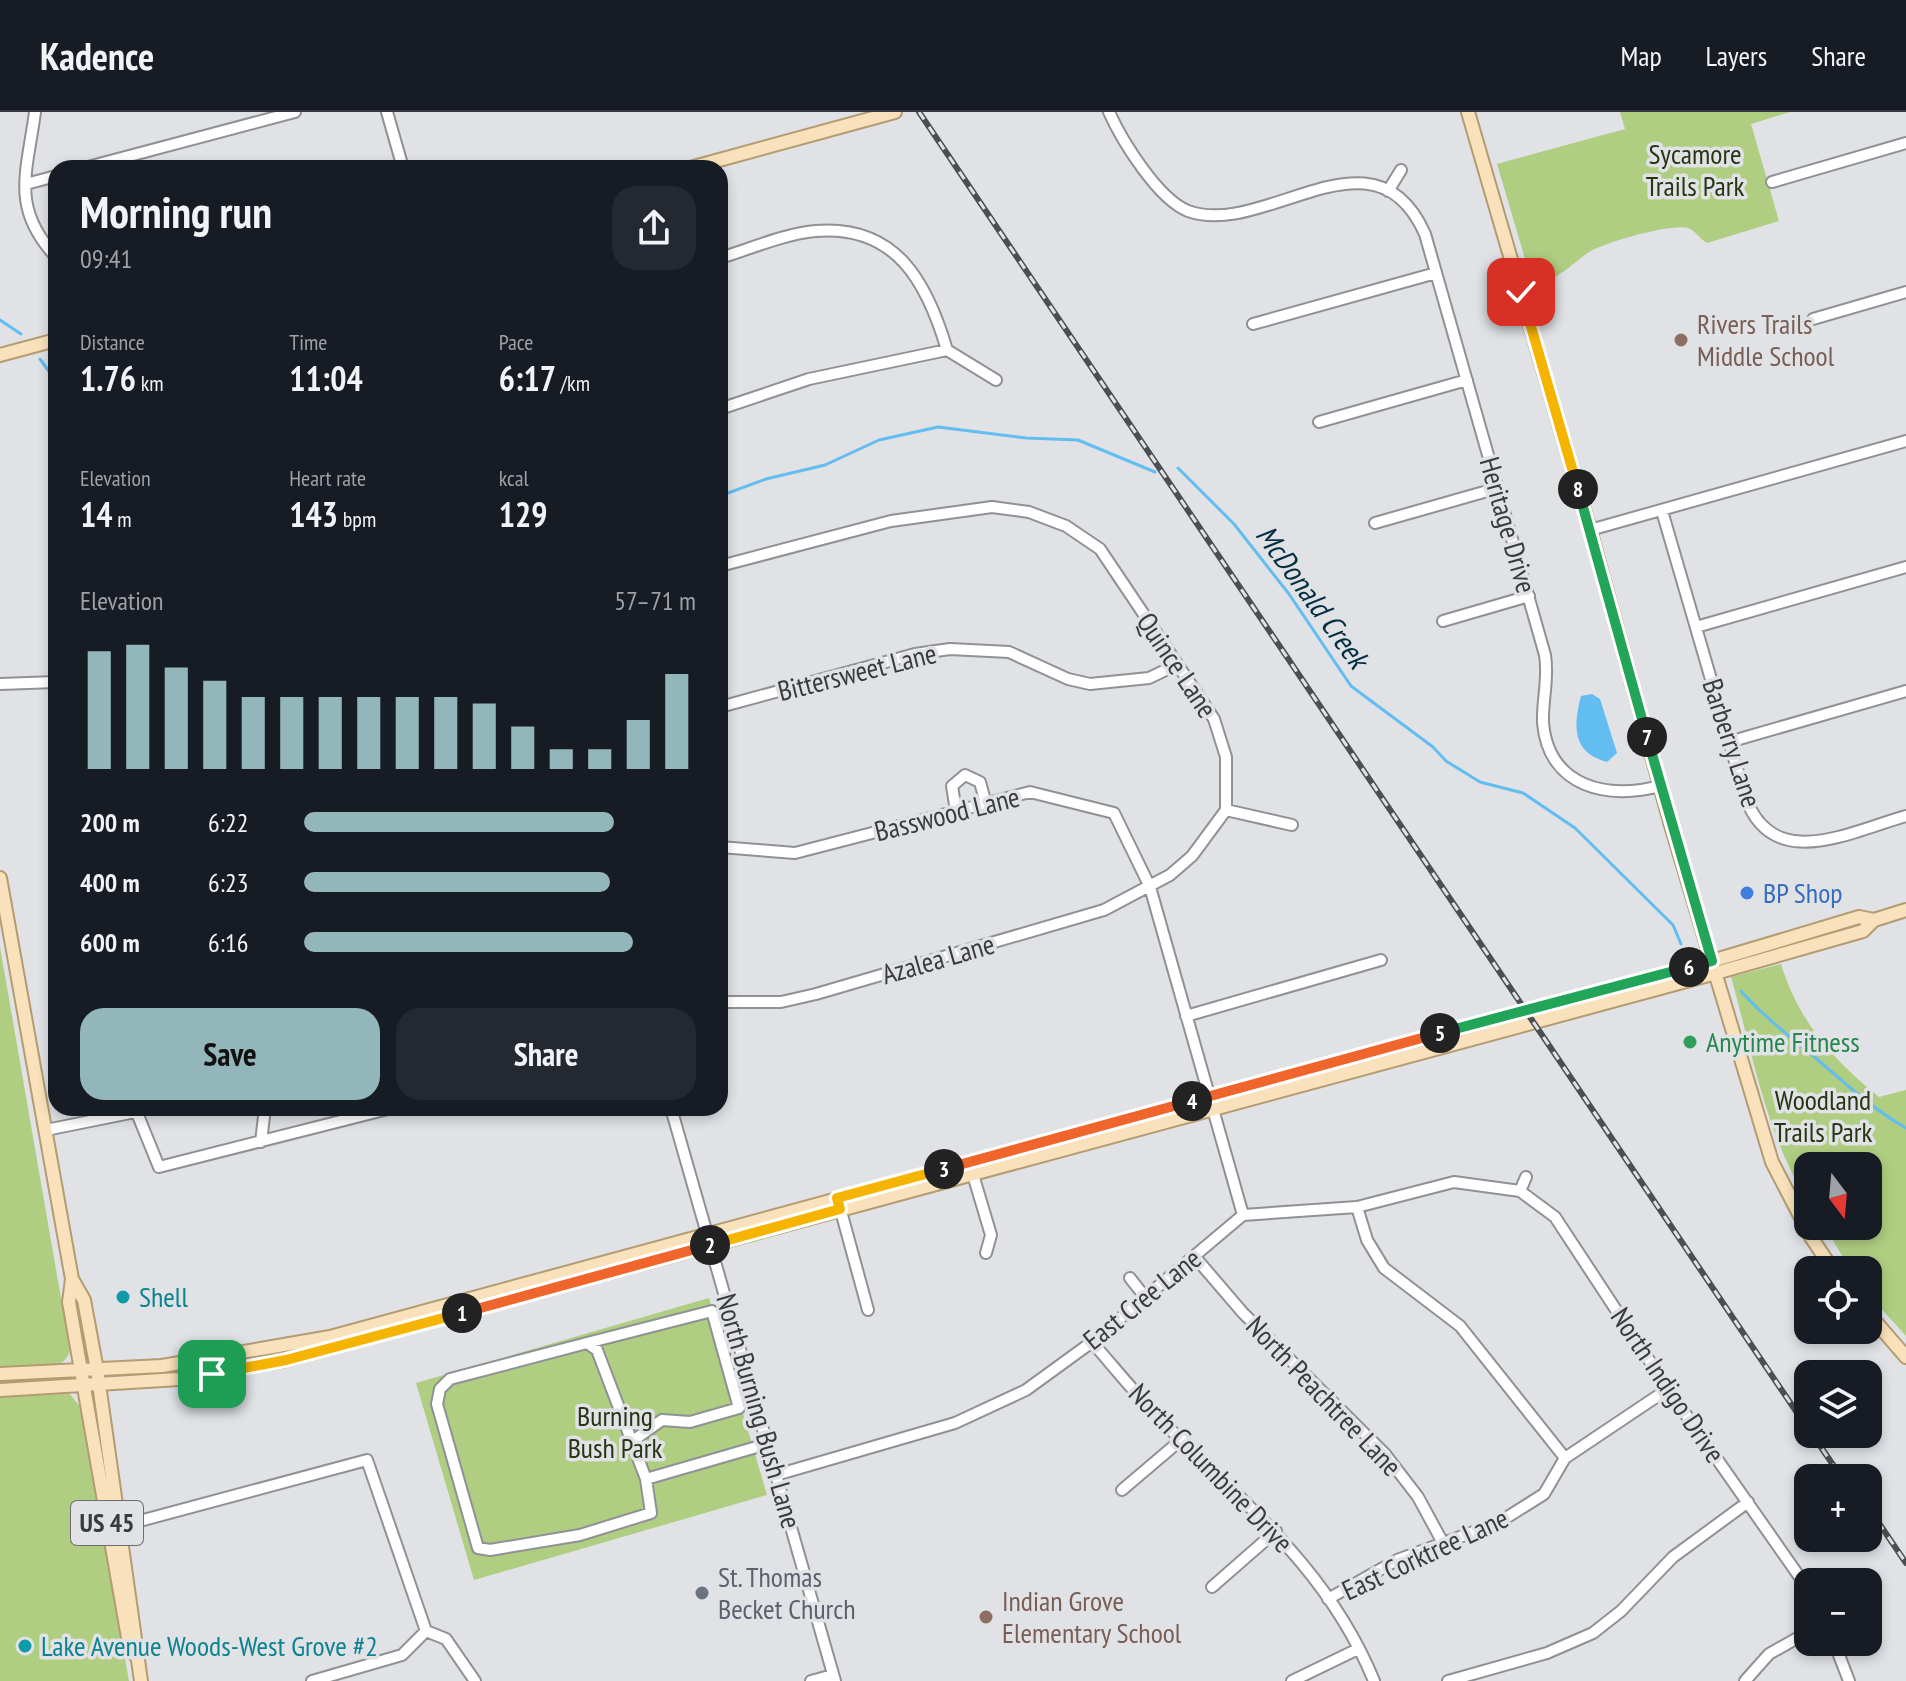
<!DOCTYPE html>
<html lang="en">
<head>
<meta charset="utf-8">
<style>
	body { margin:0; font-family:"PT Sans Narrow",sans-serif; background:#242831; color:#f1f3f6; height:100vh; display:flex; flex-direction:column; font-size:30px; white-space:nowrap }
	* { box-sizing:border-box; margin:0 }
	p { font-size:26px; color:#9ea1a6 }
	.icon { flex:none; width:44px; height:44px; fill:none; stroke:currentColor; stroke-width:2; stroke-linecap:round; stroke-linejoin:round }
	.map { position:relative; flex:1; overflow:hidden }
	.panel { position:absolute; left:48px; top:48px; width:680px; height:956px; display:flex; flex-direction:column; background:#171b24; border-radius:24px; box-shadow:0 4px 12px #0003 }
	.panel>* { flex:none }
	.needle { width:52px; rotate:164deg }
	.tools { position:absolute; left:1794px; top:1040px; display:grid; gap:16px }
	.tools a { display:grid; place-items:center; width:88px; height:88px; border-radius:16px; background:#171b24; box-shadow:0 4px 12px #0003; font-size:40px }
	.pin { position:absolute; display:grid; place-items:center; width:68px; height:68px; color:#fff; margin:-34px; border-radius:16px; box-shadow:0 4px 12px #0006 }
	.km { position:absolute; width:40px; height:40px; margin:-20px; border-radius:50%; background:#222; color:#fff; font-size:22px; line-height:40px; text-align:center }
	.round { display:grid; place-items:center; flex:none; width:84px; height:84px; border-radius:24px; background:#242831 }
	.headline { display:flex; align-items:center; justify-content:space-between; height:136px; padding:0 32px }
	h1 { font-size:44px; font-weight:600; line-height:60px }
	.figures { display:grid; grid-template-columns:repeat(3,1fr); gap:12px; height:136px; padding:8px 32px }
	.figures div { display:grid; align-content:center }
	.figures b { font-size:34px; font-weight:600 }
	.figures small { font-size:22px; font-weight:400 }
	.figures p { font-size:22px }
	.chart { height:224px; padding:16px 32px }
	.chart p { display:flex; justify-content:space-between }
	.chart svg { width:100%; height:144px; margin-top:8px; stroke:#92b6b9; stroke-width:6 }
	.action { display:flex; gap:16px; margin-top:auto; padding:16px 32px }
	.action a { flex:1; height:92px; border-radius:24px; background:#92b6b9; color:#111; font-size:32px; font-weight:600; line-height:92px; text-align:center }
	.action a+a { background:#242831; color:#f1f3f6 }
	ul { padding:0 32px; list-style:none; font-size:26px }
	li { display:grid; grid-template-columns:128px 96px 1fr; align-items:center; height:60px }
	li i { height:20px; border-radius:10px; background:#92b6b9 }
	header { display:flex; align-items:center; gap:48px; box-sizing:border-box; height:112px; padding:0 40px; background:#171b24; border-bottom:2px solid #363941 }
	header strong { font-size:38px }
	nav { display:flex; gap:44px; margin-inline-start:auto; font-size:28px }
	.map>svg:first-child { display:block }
</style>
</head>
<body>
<header>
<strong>Kadence</strong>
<nav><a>Map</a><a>Layers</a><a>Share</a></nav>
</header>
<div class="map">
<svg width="1906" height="1569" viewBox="0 0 1906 1569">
	<rect width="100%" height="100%" fill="#e0e2e6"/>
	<!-- green -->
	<path fill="#afce81" d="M1620 0H1790L1751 12 1779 109 1707 131C1700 127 1696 119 1688 116 1672 111 1606 130 1591 139 1572 150 1556 174 1531 167L1497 52 1625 17Z
		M0 835 70 1238C64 1264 21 1256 0 1257Z
		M1781 852C1799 910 1833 948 1879 985L1906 978V1224L1868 1182V1158H1851L1824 1114H1868V1054H1808V1089C1766 1024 1752 939 1731 865Z
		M709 1186 767 1383 474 1468 416 1271Z
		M70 1282 81 1296 129 1569H0V1283Z"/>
	<!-- water -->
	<path fill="#62bdf0" d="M1592 582 1600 587 1617 641 1607 650C1572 641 1573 614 1581 584Z"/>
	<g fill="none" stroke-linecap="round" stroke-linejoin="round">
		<!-- stream -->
		<path stroke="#62bdf0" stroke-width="3" d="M0 208 21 222
			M40 247 56 269
			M1178 356 1234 412 1289 482 1351 574 1433 635 1446 649 1480 670 1523 681 1575 716 1673 813 1681 832
			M720 384 766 367 825 353 879 328 938 315 1026 326 1078 328 1155 360
			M1741 879C1758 899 1775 912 1795 929 1832 958 1864 992 1906 1016"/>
		<defs>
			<path id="minor" d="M35 0C27 61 10 95 56 145
				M387 0 403 56
				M1109 0C1122 29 1158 87 1188 99 1265 127 1374 7 1425 122L1545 543C1549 567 1542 588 1543 611 1549 676 1609 688 1660 674
				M84 56 295 0
				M1772 70 1906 31
				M26 72 56 64
				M1388 79 1401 58
				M720 146C750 137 784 122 815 119 896 112 927 170 947 238L996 268
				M1813 207 1906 180
				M1253 212 1436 161
				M720 297 809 267 947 238
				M1319 310 1467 268
				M1662 399 1745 684C1772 762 1849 720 1906 704
				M1375 411 1498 376
				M1590 418 1906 329
				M720 454 891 409 992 395 1029 400 1066 414 1100 437 1214 607 1226 645V698L1192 744 1170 763 1104 798 816 882 781 890H720
				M1443 509 1529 484
				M1696 515 1906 455
				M0 572 56 570
				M720 595 915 542 950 537 1009 540 1068 567 1090 572 1149 566 1176 553
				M1729 630 1906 579
				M1226 698 1292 713
				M956 699 952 674 965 663 980 670 986 692
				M720 735 795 741 1030 680 1114 701 1150 775 1243 1103
				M1186 904 1381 848
				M135 996 159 1055 392 996
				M671 996 835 1569
				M46 1018 135 1000
				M261 1030 265 996
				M971 1056 991 1123 986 1141
				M1520 1079 1526 1065
				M839 1092 868 1198
				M1357 1095 1367 1128 1384 1156 1460 1214 1565 1346
				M1195 1145 1243 1201 1385 1342 1418 1385 1443 1431
				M1130 1166 1145 1185
				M1092 1230C1113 1254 1134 1280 1157 1304 1239 1388 1327 1454 1374 1569
				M587 1231 712 1199 739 1296 690 1310 662 1308 634 1328
				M776 1363 955 1311 1026 1278 1092 1230 1243 1103 1357 1095 1454 1070 1520 1079 1555 1105 1668 1277 1808 1477
				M646 1367 597 1238 587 1231 450 1267 440 1277 437 1292 478 1436 490 1438 580 1423 651 1401 646 1367 767 1332
				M1122 1378 1182 1327
				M121 1414 367 1348 426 1519 446 1527 475 1569
				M1212 1475 1276 1419
				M1328 1487 1397 1448 1498 1411 1544 1382 1565 1346 1668 1277
				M1834 1530 1849 1569
				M312 1569 402 1543 426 1519
				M811 1569 833 1563
				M1292 1569 1358 1537
				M1448 1569 1547 1541 1593 1521 1621 1499 1673 1445 1748 1390
				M1745 1569 1769 1542 1808 1520"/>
			<path id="major" d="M1468 0 1590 418 1670 710 1772 1050 1811 1125 1833 1158
				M690 56 895 0
				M0 243 56 228
				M0 766 72 1167 69 1190 130 1537 137 1545
				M72 1167 84 1188 97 1258 141 1569
				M1868 1201 1906 1245
				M0 1262 162 1254 330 1225 1712 849 1859 805 1874 808 1906 798
				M0 1278 179 1267 286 1248 1716 861 1863 819 1874 808"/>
		</defs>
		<!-- minor casing -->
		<use href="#minor" stroke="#8f9195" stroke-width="14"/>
		<!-- major casing -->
		<use href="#major" stroke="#b49b71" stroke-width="16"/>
		<!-- minor -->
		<use href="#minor" stroke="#fff" stroke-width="10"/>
		<!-- major -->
		<use href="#major" stroke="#f9e2bb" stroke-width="12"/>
		<defs>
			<path id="rail" d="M919 0 1808 1317
				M1812 1322 1842 1366
				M1868 1395 1906 1451"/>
		</defs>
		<!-- rail casing -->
		<use href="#rail" stroke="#4d4e4f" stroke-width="6"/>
		<!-- rail -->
		<use href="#rail" stroke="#e0e2e6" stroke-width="3" stroke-dasharray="9" stroke-linecap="butt"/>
	</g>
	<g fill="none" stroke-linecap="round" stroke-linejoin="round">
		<defs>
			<path id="split-1" d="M212 1262 286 1248 462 1201"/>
			<path id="split-2" d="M462 1201 710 1133"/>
			<path id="split-3" d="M710 1133 840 1097 837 1086 944 1057"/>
			<path id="split-4" d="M944 1057 1192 989"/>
			<path id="split-5" d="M1192 989 1440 921"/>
			<path id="split-6" d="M1440 921 1689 855"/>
			<path id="split-7" d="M1647 625 1712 849 1689 855"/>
			<path id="split-8" d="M1578 377 1647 625"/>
			<path id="split-9" d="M1521 180 1578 377"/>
		</defs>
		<!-- split-1 casing -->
		<use href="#split-1" stroke="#fff" stroke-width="16"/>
		<!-- split-2 casing -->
		<use href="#split-2" stroke="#fff" stroke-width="16"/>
		<!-- split-3 casing -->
		<use href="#split-3" stroke="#fff" stroke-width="16"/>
		<!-- split-4 casing -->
		<use href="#split-4" stroke="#fff" stroke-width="16"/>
		<!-- split-5 casing -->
		<use href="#split-5" stroke="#fff" stroke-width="16"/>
		<!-- split-6 casing -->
		<use href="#split-6" stroke="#fff" stroke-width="16"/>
		<!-- split-7 casing -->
		<use href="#split-7" stroke="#fff" stroke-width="16"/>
		<!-- split-8 casing -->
		<use href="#split-8" stroke="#fff" stroke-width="16"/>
		<!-- split-9 casing -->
		<use href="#split-9" stroke="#fff" stroke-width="16"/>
		<!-- split-1 -->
		<use href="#split-1" stroke="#f5b400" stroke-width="10"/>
		<!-- split-2 -->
		<use href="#split-2" stroke="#f0652b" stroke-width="10"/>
		<!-- split-3 -->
		<use href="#split-3" stroke="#f5b400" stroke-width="10"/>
		<!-- split-4 -->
		<use href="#split-4" stroke="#f0652b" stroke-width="10"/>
		<!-- split-5 -->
		<use href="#split-5" stroke="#f0652b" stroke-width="10"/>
		<!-- split-6 -->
		<use href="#split-6" stroke="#22a559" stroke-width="10"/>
		<!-- split-7 -->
		<use href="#split-7" stroke="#22a559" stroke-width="10"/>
		<!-- split-8 -->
		<use href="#split-8" stroke="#22a559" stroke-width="10"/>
		<!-- split-9 -->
		<use href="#split-9" stroke="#f5b400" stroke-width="10"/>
	</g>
	<!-- markers -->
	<g fill="#8d6e63" stroke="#e0e2e6" stroke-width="3">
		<circle cx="1681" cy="228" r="8"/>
		<circle cx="986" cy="1505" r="8"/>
	</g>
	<circle fill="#3f7fe0" stroke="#e0e2e6" stroke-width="3" cx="1747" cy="781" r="8"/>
	<circle fill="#2e9e5b" stroke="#e0e2e6" stroke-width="3" cx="1690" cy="930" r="8"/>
	<g fill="#0f9aa8" stroke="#e0e2e6" stroke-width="3">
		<circle cx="123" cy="1185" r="8"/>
		<circle cx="25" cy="1534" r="8"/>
	</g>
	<circle fill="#6b7280" stroke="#e0e2e6" stroke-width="3" cx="702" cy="1481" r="8"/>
	<g text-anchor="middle" stroke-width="7" stroke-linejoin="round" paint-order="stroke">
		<!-- shield labels -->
		<rect fill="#e0e2e6" stroke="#6c6d6f" stroke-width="2" x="71" y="1389" width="72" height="44" rx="6"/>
		<g font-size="26" font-weight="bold" fill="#3a3b3c">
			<text x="107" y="1420">US 45</text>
		</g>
		<!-- park labels -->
		<g font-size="28" fill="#283513" stroke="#e0e2e6">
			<text x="1695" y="52">Sycamore<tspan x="1695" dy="32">Trails Park</tspan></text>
			<text x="1823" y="998">Woodland<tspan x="1823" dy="32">Trails Park</tspan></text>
			<text x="615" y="1314">Burning<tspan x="615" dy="32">Bush Park</tspan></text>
		</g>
		<!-- education labels -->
		<g font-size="28" fill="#785e54" stroke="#e0e2e6" text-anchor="start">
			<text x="1697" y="222">Rivers Trails<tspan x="1697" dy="32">Middle School</tspan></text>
			<text x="1002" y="1499">Indian Grove<tspan x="1002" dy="32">Elementary School</tspan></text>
		</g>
		<!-- street labels -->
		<g font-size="28" fill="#3a3b3c" stroke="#e0e2e6">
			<text transform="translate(1508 413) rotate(74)" y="10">Heritage Drive</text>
			<text transform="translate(1177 553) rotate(56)" y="10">Quince Lane</text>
			<text transform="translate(857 560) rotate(-14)" y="10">Bittersweet Lane</text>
			<text transform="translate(1732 631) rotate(72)" y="10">Barberry Lane</text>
			<text transform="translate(947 702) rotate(-14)" y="10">Basswood Lane</text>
			<text transform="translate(938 847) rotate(-16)" y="10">Azalea Lane</text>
			<text transform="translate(1142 1187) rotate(-39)" y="10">East Cree Lane</text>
			<text transform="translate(1668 1273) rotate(56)" y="10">North Indigo Drive</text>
			<text transform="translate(1324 1284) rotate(46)" y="10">North Peachtree Lane</text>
			<text transform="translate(759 1299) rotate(74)" y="10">North Burning Bush Lane</text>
			<text transform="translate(1211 1356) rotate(46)" y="10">North Columbine Drive</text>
			<text transform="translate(1425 1442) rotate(-25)" y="10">East Corktree Lane</text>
		</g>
		<!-- shop labels -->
		<g font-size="28" fill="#366cbe" stroke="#e0e2e6" text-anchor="start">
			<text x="1763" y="791">BP Shop</text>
		</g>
		<!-- leisure labels -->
		<g font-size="28" fill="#27864d" stroke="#e0e2e6" text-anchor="start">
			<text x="1706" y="940">Anytime Fitness</text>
		</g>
		<!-- culture labels -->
		<g font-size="28" fill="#0d838f" stroke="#e0e2e6" text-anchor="start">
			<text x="139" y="1195">Shell</text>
			<text x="41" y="1544">Lake Avenue Woods-West Grove #2</text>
		</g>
		<!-- worship labels -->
		<g font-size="28" fill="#5b616d" stroke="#e0e2e6" text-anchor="start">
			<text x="718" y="1475">St. Thomas<tspan x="718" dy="32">Becket Church</tspan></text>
		</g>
		<!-- water labels -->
		<g font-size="30" font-style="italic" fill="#042e42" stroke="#e0e2e6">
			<text transform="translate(1312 485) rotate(54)" y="10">McDonald Creek</text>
		</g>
	</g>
</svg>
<div class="tools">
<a><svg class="needle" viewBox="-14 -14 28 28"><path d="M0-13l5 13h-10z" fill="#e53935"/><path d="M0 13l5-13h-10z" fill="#9ea1a6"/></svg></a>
<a><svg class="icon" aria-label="locate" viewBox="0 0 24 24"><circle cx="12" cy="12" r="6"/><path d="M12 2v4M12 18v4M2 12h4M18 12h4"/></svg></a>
<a><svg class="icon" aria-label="layers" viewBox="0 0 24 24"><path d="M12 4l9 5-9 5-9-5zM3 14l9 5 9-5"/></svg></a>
<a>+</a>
<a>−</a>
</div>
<div class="pin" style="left:212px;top:1262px;background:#1e9e55"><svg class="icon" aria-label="arrive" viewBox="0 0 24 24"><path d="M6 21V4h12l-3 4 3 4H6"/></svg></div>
<div class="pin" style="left:1521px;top:180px;background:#d93025"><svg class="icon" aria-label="check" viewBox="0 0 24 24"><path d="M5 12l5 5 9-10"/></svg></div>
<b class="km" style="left:462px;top:1201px">1</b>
<b class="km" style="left:710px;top:1133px">2</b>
<b class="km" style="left:944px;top:1057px">3</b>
<b class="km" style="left:1192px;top:989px">4</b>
<b class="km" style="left:1440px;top:921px">5</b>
<b class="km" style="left:1689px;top:855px">6</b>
<b class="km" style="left:1647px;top:625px">7</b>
<b class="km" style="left:1578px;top:377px">8</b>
<section class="panel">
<div class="headline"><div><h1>Morning run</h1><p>09:41</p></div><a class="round"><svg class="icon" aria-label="share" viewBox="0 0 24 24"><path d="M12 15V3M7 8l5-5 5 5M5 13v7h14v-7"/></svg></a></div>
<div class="figures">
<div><p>Distance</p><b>1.76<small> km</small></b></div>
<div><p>Time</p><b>11:04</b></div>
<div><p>Pace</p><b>6:17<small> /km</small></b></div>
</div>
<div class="figures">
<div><p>Elevation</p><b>14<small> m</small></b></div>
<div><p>Heart rate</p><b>143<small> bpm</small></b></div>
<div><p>kcal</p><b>129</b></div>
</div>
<div class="chart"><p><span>Elevation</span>57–71 m</p>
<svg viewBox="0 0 160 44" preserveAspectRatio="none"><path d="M5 44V8M15 44V6M25 44V13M35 44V17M45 44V22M55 44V22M65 44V22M75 44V22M85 44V22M95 44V22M105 44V24M115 44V31M125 44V38M135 44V38M145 44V29M155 44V15"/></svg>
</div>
<ul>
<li><b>200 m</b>6:22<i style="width:79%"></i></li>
<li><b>400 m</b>6:23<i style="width:78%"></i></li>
<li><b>600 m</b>6:16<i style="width:84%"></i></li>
</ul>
<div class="action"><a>Save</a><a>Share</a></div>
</section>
</div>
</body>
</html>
